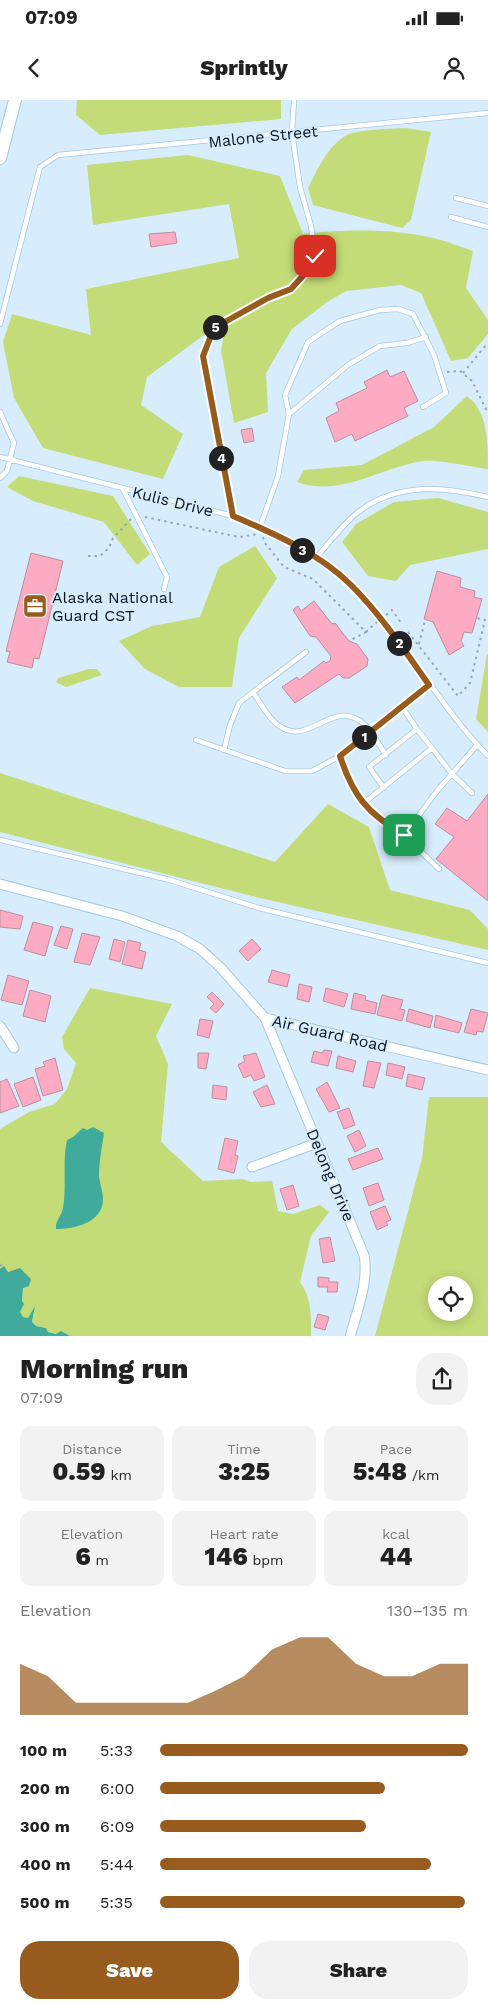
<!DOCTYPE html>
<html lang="en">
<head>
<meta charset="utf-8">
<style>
	body { margin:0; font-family:"Work Sans",sans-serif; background:#f2f2f2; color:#222; height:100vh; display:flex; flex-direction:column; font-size:19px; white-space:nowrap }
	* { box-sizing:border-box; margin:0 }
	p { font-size:16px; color:#767676 }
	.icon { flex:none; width:28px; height:28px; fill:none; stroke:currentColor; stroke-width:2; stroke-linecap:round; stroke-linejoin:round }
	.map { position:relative; height:1236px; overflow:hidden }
	.side { display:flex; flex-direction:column; background:#fff; flex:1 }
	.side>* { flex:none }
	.tools { position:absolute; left:428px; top:1176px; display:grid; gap:10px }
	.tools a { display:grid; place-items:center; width:45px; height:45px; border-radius:50%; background:#fff; box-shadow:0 2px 12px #0003; font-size:25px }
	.pin { position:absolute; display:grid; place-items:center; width:42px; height:42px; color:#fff; margin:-21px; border-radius:10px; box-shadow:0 2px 8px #0006 }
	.km { position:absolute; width:25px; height:25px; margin:-12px; border-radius:50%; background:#222; color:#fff; font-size:14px; line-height:25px; text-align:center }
	.round { display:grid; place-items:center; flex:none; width:52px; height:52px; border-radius:20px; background:#f2f2f2 }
	.head { display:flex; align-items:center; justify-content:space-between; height:85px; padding:0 20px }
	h1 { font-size:28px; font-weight:800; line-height:38px }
	.metrics { display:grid; grid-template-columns:repeat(3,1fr); gap:8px; height:85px; padding:5px 20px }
	.metrics div { display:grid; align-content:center; border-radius:12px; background:#f2f2f2; text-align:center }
	.metrics b { font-size:25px; font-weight:800 }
	.metrics small { font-size:14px; font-weight:400 }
	.metrics p { font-size:14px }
	.chart { height:140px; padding:10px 20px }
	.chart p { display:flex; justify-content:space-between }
	.chart svg { width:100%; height:90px; margin-top:5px; fill:#985b1e; opacity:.7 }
	.action { display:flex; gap:10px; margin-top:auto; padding:10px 20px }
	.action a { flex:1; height:58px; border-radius:20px; background:#985b1e; color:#fff; font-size:20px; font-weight:800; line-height:58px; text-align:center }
	.action a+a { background:#f2f2f2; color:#222 }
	ul { padding:0 20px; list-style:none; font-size:16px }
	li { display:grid; grid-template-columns:80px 60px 1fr; align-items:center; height:38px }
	li i { height:12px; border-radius:6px; background:#985b1e }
	.status { display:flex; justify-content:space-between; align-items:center; height:35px; padding:0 25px; background:#fff; direction:ltr }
	.status svg { height:14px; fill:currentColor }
	header { display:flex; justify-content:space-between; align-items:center; height:65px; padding:0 20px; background:#fff; font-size:22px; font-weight:800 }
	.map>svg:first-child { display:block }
</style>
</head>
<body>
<div class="status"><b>07:09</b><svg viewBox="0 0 49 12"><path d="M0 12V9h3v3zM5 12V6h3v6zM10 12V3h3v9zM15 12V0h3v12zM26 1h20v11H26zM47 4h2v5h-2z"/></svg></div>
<header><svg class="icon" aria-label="back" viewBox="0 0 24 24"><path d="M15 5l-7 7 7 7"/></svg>Sprintly<svg class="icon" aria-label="person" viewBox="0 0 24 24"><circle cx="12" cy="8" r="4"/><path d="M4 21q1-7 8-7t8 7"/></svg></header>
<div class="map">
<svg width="488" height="1237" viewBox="0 0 488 1237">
	<rect width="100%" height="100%" fill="#d7edfe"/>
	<!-- green -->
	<path fill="#c3dc77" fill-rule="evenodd" d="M77 0H281V19L100 35 76 15Z
		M406 28 431 32 411 120 402 128 313 105 308 88C317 70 328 45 347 35 359 29 392 29 406 28Z
		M188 55 280 76 303 134C341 129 399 128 437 139 449 142 461 147 473 151L466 188 488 220V234L468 258 451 261 421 193 401 185 346 191 327 202 292 229 266 273 268 312 234 323 221 250 227 218 147 277 141 305 183 334 163 379 43 348 14 298 3 242 12 214 91 235 86 189 239 158 229 104 93 125 87 65Z
		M467 296C488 312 488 342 488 369 473 367 436 359 423 361 382 367 339 398 297 382L304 370 362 365 434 327Z
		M19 376 113 396 150 454 137 465 104 422 33 401 7 387Z
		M438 398 488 412V449L410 465 396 481 368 476 342 442 356 424 394 402Z
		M255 446 277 478 239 538 232 587H179L145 569 119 541 152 526 200 517 219 467Z
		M487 554 488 555V632L476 619Z
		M89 569H97L102 575 66 587 56 582 58 578Z
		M0 673 275 762 328 704 369 727 390 790 470 810 488 829V850L260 798 0 732Z
		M90 888 172 904 156 936 168 964 161 1042 203 1081 242 1079 251 1082 272 1081 278 1111 293 1114 320 1105 329 1112 311 1136 300 1182C312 1199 311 1216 311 1236H70L61 1232 56 1234 48 1232 46 1228 36 1226 32 1222 35 1208 28 1218 23 1217 20 1212 23 1204 22 1201 23 1188 9 1171 0 1177V1029L29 1012 55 1004 67 989 76 963 64 949 62 937Z
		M429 997H488V1236H375L422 1058ZM436 1185H464V1212H436Z"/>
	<!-- water -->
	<path fill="#40ab9a" d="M93 1027 104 1033C102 1047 99 1062 99 1076 100 1084 103 1092 103 1099 103 1123 74 1129 56 1129 55 1120 62 1116 63 1108 67 1085 62 1063 67 1040L73 1037 83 1028 87 1030Z
		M4 1166 8 1172 20 1168 31 1179 29 1186 23 1188 22 1201 24 1204 20 1212 23 1217 28 1218 35 1206 32 1222 36 1226 46 1228 48 1232 56 1234 61 1231 70 1236H0V1169Z"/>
	<!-- building -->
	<path fill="#fdabc2" stroke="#bb8f9b" d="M175 132 177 143 151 147 149 134Z
		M387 270 390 277 404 271 418 301 404 308 408 316 355 341 352 334 335 342 326 318 339 311 336 303 367 288 364 282Z
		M252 328 254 341 244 343 241 330Z
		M31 453 63 461 39 559 34 558 32 568 7 562 10 552 6 551Z
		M437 471 461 478 460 487 475 491 474 497 482 499 472 533 464 532 461 541 464 546 449 555 433 522 424 519Z
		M314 501 332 524 335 523 349 541 357 544 368 559 367 566 349 578H343L339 574 295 603 282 587 297 577 299 580 324 561 326 563 330 561 331 556 316 537 310 536 293 510 298 506 301 511Z
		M488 694V801L436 759 454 737 435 724 447 708 467 721Z
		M0 810 23 816 20 829 0 827Z
		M33 822 53 827 45 856 24 850Z
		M61 826 73 829 67 849 54 845Z
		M82 833 100 837 90 865 74 862Z
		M114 839 125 842 120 862 109 859Z
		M252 839 261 849 248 861 239 851Z
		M128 840 141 843 139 850 146 852 142 869 122 864Z
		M272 870 290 875 287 887 268 882Z
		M8 875 29 881 22 905 1 900Z
		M299 884 312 887 309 902 297 899Z
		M326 888 348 894 344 907 323 901Z
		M30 890 51 896 45 922 23 916Z
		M212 892 224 904 216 913 210 908 214 904 207 897Z
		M354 893 366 896 365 900 377 903 375 914 351 909Z
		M382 895 403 900 400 909 405 910 402 921 377 915Z
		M409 909 433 916 430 928 406 921Z
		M471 909 488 913 483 932 477 931 476 935 464 932Z
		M436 915 462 923 459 933 434 927Z
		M200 919 213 921 209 938 197 935Z
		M324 950 332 951 328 966 311 962 314 951 322 953Z
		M198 953H209L206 969 198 968Z
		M256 953 265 977 254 981 251 975 244 978 238 965 245 961 243 956Z
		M338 956 356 961 353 972 336 968Z
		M55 958 63 990 43 996 35 969 45 966 43 962Z
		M368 961 381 963 374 988 363 986Z
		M388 963 405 967 402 979 386 975Z
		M408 974 425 978 422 990 406 986Z
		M33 977 41 1000 23 1007 14 984Z
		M7 979 19 1006 0 1013V982Z
		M327 982 340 1008 329 1012 316 989Z
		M213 985 227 987 226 1000 212 998Z
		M267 985 275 1004 261 1007 253 992Z
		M349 1008 355 1025 344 1029 337 1012Z
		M359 1030 366 1046 355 1052 347 1036Z
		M225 1038 238 1041 235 1055 238 1056 234 1073 218 1069Z
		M378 1048 383 1059 353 1070 348 1059Z
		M378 1083 384 1100 369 1106 363 1088Z
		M293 1085 299 1106 287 1110 280 1089Z
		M385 1106 391 1120 386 1122 388 1125 377 1130 370 1112Z
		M330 1137 335 1161 323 1163 319 1139Z
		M318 1177 329 1178V1182H338L337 1192H327L328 1187H318Z
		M318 1214 329 1217 325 1230 314 1227Z"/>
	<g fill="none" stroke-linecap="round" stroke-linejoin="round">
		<defs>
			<path id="lane" d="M456 98 488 106
				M451 117 488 127
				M0 224 40 67 58 55 488 13
				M0 312 14 343 7 371 0 378
				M289 314 348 265 380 246 407 243 426 237
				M0 357 233 416C274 433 318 453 350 484 403 535 437 604 488 656
				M123 389 167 477 164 489
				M233 416 203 257 214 228 268 198 291 189 310 168 315 156 311 126 300 87 292 33 294 0
				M260 427 278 376 289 314 285 295 308 242 340 221 380 210 398 209 413 214 434 255 446 293 423 307
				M316 458C330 442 344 422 361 410 400 382 444 387 488 397
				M306 552 253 592C260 602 268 618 278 625 307 647 328 604 357 619 370 626 378 644 386 655
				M402 607 417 629
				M196 640 285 671H312L340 656 429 585
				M432 648 452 674 472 693
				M224 650 230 625 239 603 253 592
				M340 656C353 696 367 713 404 735L437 691 477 645
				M364 703 432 648 417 629 369 667 384 688
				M404 735 439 769
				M0 740 170 780 259 808 488 863"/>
			<path id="street" d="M0 784 122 816 177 836 200 849 220 867 265 918 488 970
				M265 918 364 1155C369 1182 357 1211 350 1237
				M0 926 14 948
				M252 1067 317 1043"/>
			<path id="secondary" d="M0 58 15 0"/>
		</defs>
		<!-- lane casing -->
		<use href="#lane" stroke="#a3c8e3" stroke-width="6"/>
		<!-- street casing -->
		<use href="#street" stroke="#a3c8e3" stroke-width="11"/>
		<!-- secondary casing -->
		<use href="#secondary" stroke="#a3c8e3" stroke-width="14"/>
		<!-- path -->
		<path stroke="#94a7b6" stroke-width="2" stroke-dasharray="2.5 4" stroke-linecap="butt" d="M447 272 460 271 472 281 488 313
			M463 273 486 245 488 247
			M145 417 239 437 258 434
			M263 437 265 443 284 467 313 479 366 532 349 541
			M88 456H100L109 448 113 438 131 419
			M386 515 392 510 402 524
			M366 532 377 522
			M408 532 458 596 470 583 485 520 477 518
			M419 544 425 520
			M0 1164 2 1168"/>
		<!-- lane -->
		<use href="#lane" stroke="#fff" stroke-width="4.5"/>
		<!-- street -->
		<use href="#street" stroke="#fff" stroke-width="9"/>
		<!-- secondary -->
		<use href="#secondary" stroke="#fff" stroke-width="12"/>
	</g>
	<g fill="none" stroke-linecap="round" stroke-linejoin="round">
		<defs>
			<path id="route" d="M315 156 310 168 291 189 268 198 214 228 203 256 233 416C273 433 319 453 351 485 381 515 405 551 429 585L340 656C353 696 367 713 404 735"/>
		</defs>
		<!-- route casing -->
		<use href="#route" stroke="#fff" stroke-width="10"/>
		<!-- route -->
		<use href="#route" stroke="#985b1e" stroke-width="6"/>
	</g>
	<!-- icons -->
	<defs>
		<symbol id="office-square" viewBox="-11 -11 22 22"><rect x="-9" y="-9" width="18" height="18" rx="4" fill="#985b1e" stroke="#d7edfe"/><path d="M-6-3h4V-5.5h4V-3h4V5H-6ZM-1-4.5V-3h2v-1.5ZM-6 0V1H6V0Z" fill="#fff"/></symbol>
	</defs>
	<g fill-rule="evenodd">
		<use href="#office-square" x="21" y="492" width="28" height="28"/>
	</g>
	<g text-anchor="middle" stroke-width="4" stroke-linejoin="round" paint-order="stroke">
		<!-- street labels -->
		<g font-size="16" fill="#07141e" stroke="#d7edfe">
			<text transform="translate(263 36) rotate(-6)" y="6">Malone Street</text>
			<text transform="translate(173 401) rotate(14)" y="6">Kulis Drive</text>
			<text transform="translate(330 933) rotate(13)" y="6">Air Guard Road</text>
			<text transform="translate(331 1075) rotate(67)" y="6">Delong Drive</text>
		</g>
		<!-- poi labels -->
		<g font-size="16" fill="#07141e" stroke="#d7edfe" text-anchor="start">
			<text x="52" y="503">Alaska National<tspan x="52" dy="18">Guard CST</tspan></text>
		</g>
	</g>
</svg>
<div class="tools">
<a><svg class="icon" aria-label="locate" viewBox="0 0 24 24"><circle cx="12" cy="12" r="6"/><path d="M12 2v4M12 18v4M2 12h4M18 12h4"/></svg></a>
</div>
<div class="pin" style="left:404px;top:735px;background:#1e9e55"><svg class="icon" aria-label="arrive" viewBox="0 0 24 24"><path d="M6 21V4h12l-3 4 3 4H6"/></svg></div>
<div class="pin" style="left:315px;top:156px;background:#d93025"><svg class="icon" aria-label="check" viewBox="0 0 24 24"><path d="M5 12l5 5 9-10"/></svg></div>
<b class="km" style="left:364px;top:637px">1</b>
<b class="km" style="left:399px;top:543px">2</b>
<b class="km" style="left:302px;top:450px">3</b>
<b class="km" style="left:221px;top:358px">4</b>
<b class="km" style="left:215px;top:227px">5</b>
</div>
<section class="side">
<div class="head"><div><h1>Morning run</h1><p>07:09</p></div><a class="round"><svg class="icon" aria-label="share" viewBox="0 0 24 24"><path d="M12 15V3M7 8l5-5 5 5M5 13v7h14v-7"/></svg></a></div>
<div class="metrics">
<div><p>Distance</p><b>0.59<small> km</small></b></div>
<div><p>Time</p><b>3:25</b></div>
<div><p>Pace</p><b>5:48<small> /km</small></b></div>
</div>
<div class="metrics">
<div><p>Elevation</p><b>6<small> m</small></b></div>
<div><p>Heart rate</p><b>146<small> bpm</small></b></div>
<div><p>kcal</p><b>44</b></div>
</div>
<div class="chart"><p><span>Elevation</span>130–135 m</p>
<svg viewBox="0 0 160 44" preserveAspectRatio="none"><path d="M0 44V19L10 25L20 38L30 38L40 38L50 38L60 38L70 32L80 25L90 12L100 6L110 6L120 19L130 25L140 25L150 19L160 19V44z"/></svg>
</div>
<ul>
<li><b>100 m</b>5:33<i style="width:100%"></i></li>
<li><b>200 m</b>6:00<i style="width:73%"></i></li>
<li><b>300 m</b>6:09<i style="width:67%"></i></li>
<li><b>400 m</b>5:44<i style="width:88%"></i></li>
<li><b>500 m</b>5:35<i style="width:99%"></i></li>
</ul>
<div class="action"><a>Save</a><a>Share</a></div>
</section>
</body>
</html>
